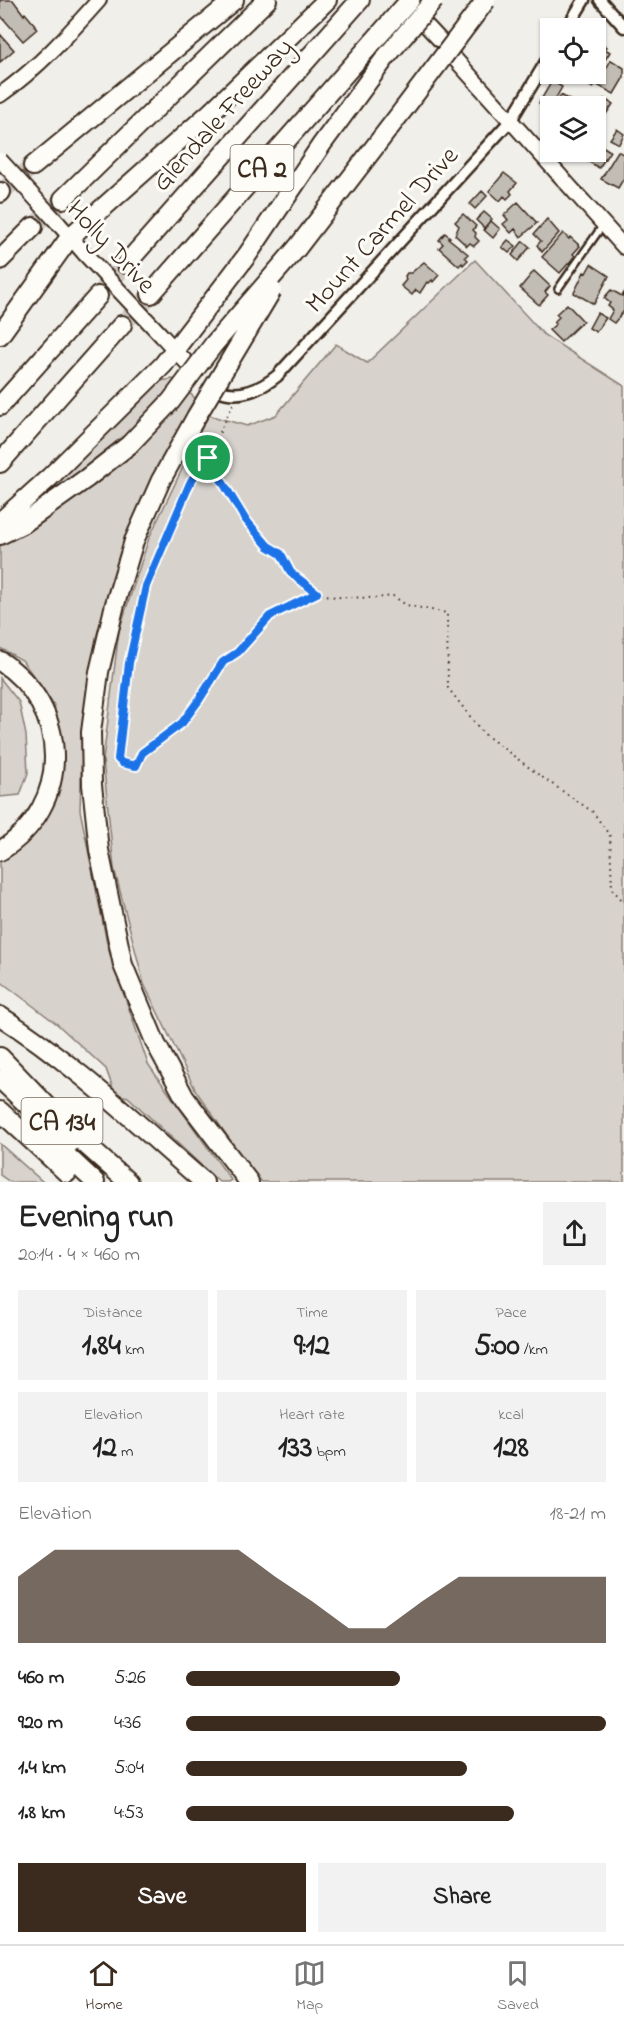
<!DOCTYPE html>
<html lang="en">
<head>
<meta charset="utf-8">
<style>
	body { margin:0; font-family:"Indie Flower",sans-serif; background:#f2f2f2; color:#222; height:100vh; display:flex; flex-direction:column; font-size:22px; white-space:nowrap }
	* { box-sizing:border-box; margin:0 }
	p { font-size:20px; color:#767676 }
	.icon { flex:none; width:33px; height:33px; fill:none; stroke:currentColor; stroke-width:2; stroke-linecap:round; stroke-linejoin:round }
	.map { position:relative; height:1182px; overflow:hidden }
	.drawer { display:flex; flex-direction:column; background:#fff; flex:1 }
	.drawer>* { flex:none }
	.fabs { position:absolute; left:540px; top:18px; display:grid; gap:12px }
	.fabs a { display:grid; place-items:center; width:66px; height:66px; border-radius:0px; background:#fff; box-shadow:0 2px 4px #0004; font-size:30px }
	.pin { position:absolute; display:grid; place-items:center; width:51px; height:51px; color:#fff; margin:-26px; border:3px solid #fff; border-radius:50%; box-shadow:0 2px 6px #0007 }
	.round { display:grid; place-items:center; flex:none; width:63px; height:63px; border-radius:0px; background:#f2f2f2 }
	.overview { display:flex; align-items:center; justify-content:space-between; height:102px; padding:0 18px }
	h1 { font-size:33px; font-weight:700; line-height:45px }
	.metrics { display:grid; grid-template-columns:repeat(3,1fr); gap:9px; height:102px; padding:6px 18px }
	.metrics div { display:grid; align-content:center; border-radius:0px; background:#f2f2f2; text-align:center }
	.metrics b { font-size:30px; font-weight:700 }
	.metrics small { font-size:16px; font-weight:400 }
	.metrics p { font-size:16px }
	.chart { height:168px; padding:12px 18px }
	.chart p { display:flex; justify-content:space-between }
	.chart svg { width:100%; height:108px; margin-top:6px; fill:#3b2a1e; opacity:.7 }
	.cta { display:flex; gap:12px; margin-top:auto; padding:12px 18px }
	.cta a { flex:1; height:69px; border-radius:0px; background:#3b2a1e; color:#fff; font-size:24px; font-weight:700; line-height:69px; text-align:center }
	.cta a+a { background:#f2f2f2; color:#222 }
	ul { padding:0 18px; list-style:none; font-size:20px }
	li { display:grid; grid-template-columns:96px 72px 1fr; align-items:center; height:45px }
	li i { height:15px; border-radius:8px; background:#3b2a1e }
	.menu { display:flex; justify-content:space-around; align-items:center; height:84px; border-top:2px solid #e0e0e0; background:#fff; font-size:16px; color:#767676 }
	.menu a { display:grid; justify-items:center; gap:3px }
	.menu .selected { color:#3b2a1e }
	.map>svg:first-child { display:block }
</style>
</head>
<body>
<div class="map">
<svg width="624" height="1182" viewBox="0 0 624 1182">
	<rect width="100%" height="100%" fill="#f1efea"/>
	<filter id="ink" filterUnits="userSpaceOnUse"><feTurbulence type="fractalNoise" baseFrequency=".0167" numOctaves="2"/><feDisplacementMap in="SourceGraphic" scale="12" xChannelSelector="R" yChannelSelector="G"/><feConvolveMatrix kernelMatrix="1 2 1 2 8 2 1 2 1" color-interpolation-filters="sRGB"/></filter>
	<g filter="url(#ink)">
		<!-- green -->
		<path fill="#d7d2cc" stroke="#897e75" stroke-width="1.5" d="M475 260 544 335 624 386V1182H262L250 1169 196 1091 144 984 114 868 103 760 119 631 149 538 208 415 247 426 276 415 336 344 367 363Z
			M173 379 196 399 158 470 121 552 96 638 83 722 80 810 108 948 148 1064 231 1180 228 1182H219L128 1097 115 1094 106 1069 57 1024 0 981V857L48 808 61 779 62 738 54 705 22 660 0 648V528L160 381Z
			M0 678 19 702 26 735 28 773 20 795 0 797Z
			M0 1145V1144L43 1182H10L0 1175Z"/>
		<!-- building -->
		<path fill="#c1bcb4" stroke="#3b2a1e" stroke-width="1.5" d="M0 0H13L24 15 25 13 35 25 34 26 37 29 23 41 0 15Z
			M0 34 14 50 0 62Z
			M596 40 607 47 605 49 610 52 600 68 596 65Z
			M611 60 624 68V77L614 94 597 85Z
			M589 74 598 79 593 88 584 83Z
			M552 81 562 87 547 114 541 110 544 106 539 103Z
			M561 95 576 104 575 106H554Z
			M604 99 613 104 600 123 596 120V114Z
			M617 129 624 134 619 144 610 139Z
			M596 142 610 151 599 168 584 159 588 152H596Z
			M618 151 624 155V178L618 188 601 179Z
			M504 173 517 183 510 191 512 194 507 199 504 196 500 201 489 191Z
			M482 191 487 196 475 209 470 204Z
			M518 202 537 223 521 237 515 229 511 233 503 224 508 220 504 215Z
			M484 212 492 219 484 228 476 220Z
			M463 214 476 226 473 230 476 233 475 237 479 241 474 246 470 243 467 246 455 235 459 226 455 222Z
			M547 219 559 233 542 252 537 245 541 241 534 234Z
			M491 221 500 229 493 238 484 230Z
			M445 233 450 237 448 238 468 254 465 257 468 260 463 265 462 263 459 266 439 248 443 244 439 240Z
			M563 233 569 239 570 237 580 246 573 254 575 256 560 273 542 257Z
			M508 240 516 246 509 253 502 247Z
			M523 241 530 247 518 261 512 255Z
			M424 262 439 275 433 282 432 280 429 283 427 282 420 293 416 290 412 295 401 286 406 280 405 276 407 273H411Z
			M591 264 609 276 594 304 574 293 584 272 586 273Z
			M534 271 550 286 545 292 548 295 539 305 520 288Z
			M611 290 622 296 624 293V311L614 323 608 319 613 310 608 306 610 303 604 298Z
			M567 304 583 321 561 342 549 330 556 324 554 322 559 317 556 314Z
			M597 313 606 318 596 332 589 328Z"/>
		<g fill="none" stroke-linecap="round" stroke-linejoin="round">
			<!-- highway-tunnel -->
			<path stroke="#cdc8c1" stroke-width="18" stroke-dasharray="18 9" stroke-linecap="butt" d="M1 192 33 166
				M33 227 63 199
				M98 296 126 264
				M122 325 151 294"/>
			<defs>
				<path id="lane" d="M558 289 603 225"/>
				<path id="street" d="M600 0 624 27
					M567 28 584 0
					M218 390C239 399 261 389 277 376L511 120 550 55"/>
				<path id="secondary" d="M424 23 440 40
					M456 60 624 247
					M0 95C38 68 68 35 99 0
					M58 223 85 254
					M162 336 188 364"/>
				<path id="highway" d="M33 166 234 0
					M0 193 1 192
					M63 199 267 0
					M297 248 403 110
					M0 260 33 227
					M126 264 360 0
					M151 294 373 42
					M0 335 70 237 211 112 327 0
					M0 406 98 296
					M196 417 161 480 134 541 115 604 99 672 91 732 92 785 99 850 123 965 156 1044 185 1098 249 1182
					M0 463 122 325
					M0 522 50 477 163 365 248 254 322 144 386 57
					M0 535 24 523 87 478
					M0 661C71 707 73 806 0 851
					M0 1016C74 1063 138 1125 204 1182
					M0 1057 76 1136 128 1182
					M0 1079 69 1144
					M0 1111 67 1173
					M51 1141 95 1182"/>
			</defs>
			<!-- lane casing -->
			<use href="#lane" stroke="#3b2a1e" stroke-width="10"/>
			<!-- street casing -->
			<use href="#street" stroke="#3b2a1e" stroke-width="15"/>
			<!-- secondary casing -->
			<use href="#secondary" stroke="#3b2a1e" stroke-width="18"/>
			<!-- highway casing -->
			<use href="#highway" stroke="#3b2a1e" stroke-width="22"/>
			<!-- path -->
			<path stroke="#3b2a1e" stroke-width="2" stroke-dasharray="1.5 4.5" stroke-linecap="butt" d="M233 404 208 458 245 519 268 546 281 554 291 573 317 593 335 597 375 598 393 596 406 605 447 613 448 688 483 733 539 775 593 812 610 836 612 889 624 902
				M208 458 199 468 190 483 146 586 129 663 118 759 122 763 136 766 142 753 182 723 199 700 223 662 239 652 270 616 317 593"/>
			<!-- lane -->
			<use href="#lane" stroke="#fdfcf7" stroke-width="5"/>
			<!-- street -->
			<use href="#street" stroke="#fdfcf7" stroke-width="10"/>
			<!-- secondary -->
			<use href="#secondary" stroke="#fdfcf7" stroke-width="14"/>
			<!-- highway -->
			<use href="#highway" stroke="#fdfcf7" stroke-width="18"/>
			<defs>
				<path id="secondary-bridge" d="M0 160 58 223
					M85 254 162 336"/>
				<path id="highway-bridge" d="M373 42 410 0
					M386 57 434 0
					M403 110 486 0
					M196 417 272 290
					M87 478 129 445 171 401 214 344 297 248"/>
			</defs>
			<!-- secondary-bridge casing -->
			<use href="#secondary-bridge" stroke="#3b2a1e" stroke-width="18" stroke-linecap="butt"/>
			<!-- highway-bridge casing -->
			<use href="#highway-bridge" stroke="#3b2a1e" stroke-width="22" stroke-linecap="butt"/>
			<!-- secondary-bridge -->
			<use href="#secondary-bridge" stroke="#fdfcf7" stroke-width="14"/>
			<!-- highway-bridge -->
			<use href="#highway-bridge" stroke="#fdfcf7" stroke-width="18"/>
		</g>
	</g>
	<g fill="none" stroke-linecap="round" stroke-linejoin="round" filter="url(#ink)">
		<defs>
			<path id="route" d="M208 458 245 519 268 546 281 554 291 573 317 593 270 616 238 652 223 662 199 700 182 723 142 753 136 766 122 763 118 759 129 663 146 586 190 483 199 468Z"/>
		</defs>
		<!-- route casing -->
		<use href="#route" stroke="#fff" stroke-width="12"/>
		<!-- route -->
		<use href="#route" stroke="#1a73e8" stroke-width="8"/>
	</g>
	<g text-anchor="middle" stroke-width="6" stroke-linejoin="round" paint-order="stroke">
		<!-- shield labels -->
		<g fill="#fdfcf7" stroke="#75695f" stroke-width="1.5">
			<rect x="230.5" y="145" width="63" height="46" rx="4.5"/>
			<rect x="21.5" y="1098" width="81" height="46" rx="4.5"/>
		</g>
		<g font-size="26" font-weight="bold" fill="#3b2a1e">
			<text x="262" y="177">CA 2</text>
			<text x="62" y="1130">CA 134</text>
		</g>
		<!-- street labels -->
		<g font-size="27" fill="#3b2a1e" stroke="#fdfcf7">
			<text transform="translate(222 114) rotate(-48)" y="9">Glendale Freeway</text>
			<text transform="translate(381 229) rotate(-48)" y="9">Mount Carmel Drive</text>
			<text transform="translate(112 246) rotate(47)" y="9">Holly Drive</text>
		</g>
	</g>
</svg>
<div class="fabs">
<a><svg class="icon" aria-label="locate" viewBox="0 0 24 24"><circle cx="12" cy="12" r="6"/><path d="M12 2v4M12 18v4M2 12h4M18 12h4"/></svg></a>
<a><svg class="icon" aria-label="layers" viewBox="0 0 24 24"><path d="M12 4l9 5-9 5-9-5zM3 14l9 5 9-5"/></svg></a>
</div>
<div class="pin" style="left:208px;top:458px;background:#1e9e55"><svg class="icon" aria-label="arrive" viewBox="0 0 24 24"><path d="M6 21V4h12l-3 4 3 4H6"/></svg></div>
</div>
<section class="drawer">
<div class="overview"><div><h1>Evening run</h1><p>20:14 · 4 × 460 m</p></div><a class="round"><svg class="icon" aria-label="share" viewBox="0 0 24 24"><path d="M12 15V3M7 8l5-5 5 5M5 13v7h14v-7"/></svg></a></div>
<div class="metrics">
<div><p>Distance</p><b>1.84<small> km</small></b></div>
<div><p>Time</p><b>9:12</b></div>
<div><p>Pace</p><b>5:00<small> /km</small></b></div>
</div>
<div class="metrics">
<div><p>Elevation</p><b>12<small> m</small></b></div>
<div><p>Heart rate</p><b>133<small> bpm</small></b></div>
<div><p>kcal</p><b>128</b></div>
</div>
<div class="chart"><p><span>Elevation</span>18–21 m</p>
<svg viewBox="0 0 160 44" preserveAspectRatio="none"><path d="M0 44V17L10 6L20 6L30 6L40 6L50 6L60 6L70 17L80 27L90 38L100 38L110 27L120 17L130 17L140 17L150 17L160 17V44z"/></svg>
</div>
<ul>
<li><b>460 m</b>5:26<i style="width:51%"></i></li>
<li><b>920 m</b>4:36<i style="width:100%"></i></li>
<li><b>1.4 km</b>5:04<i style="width:67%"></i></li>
<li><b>1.8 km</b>4:53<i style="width:78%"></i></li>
</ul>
<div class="cta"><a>Save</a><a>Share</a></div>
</section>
<nav class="menu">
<a class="selected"><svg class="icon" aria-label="home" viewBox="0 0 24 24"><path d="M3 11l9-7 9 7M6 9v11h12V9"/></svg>Home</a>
<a><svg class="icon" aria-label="map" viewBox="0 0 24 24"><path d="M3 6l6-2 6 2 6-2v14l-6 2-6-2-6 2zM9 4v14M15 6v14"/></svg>Map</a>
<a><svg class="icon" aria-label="saved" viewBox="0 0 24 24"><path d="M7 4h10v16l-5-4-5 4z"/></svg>Saved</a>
</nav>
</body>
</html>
